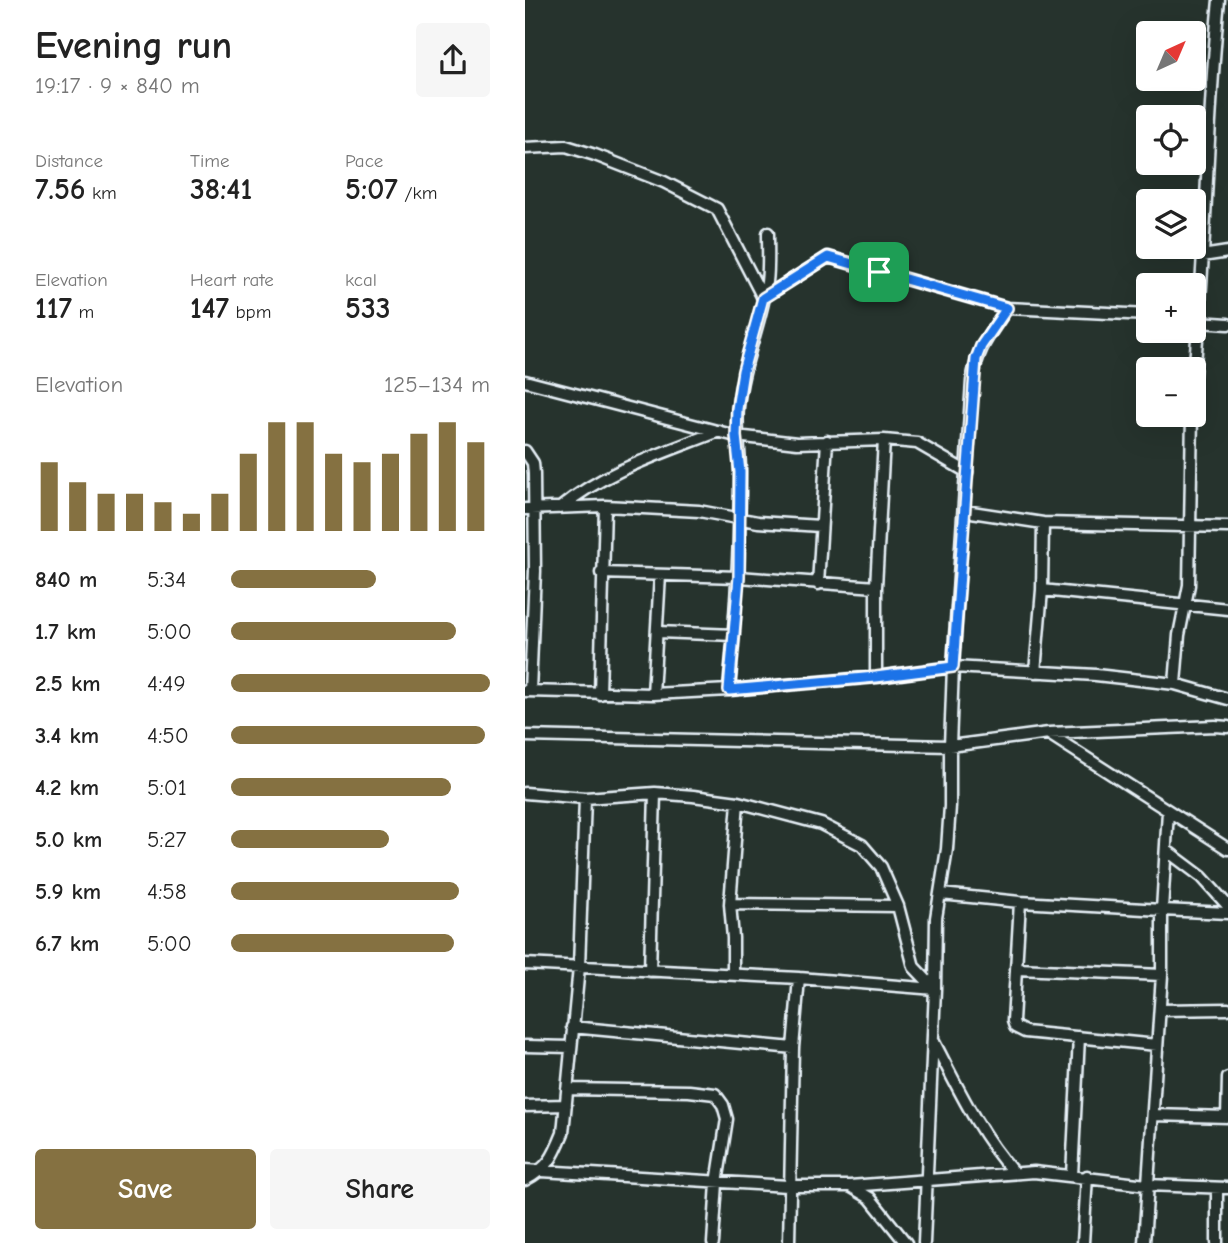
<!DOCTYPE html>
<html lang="en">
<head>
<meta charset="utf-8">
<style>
	body { margin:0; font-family:"Comic Neue",sans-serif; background:#f6f6f6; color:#222; height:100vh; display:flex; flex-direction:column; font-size:26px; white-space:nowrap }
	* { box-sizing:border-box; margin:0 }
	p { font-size:23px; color:#767676 }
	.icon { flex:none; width:38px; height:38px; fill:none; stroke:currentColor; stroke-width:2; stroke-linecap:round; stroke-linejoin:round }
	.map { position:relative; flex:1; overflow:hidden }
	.details { display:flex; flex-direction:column; background:#fff; width:525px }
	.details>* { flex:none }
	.needle { width:46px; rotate:44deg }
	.buttons { position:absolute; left:611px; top:21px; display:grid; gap:14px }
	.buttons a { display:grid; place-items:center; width:70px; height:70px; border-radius:7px; background:#fff; box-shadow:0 7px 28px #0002; font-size:35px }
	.pin { position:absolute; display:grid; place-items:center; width:60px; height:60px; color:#fff; margin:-30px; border-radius:14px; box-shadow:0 4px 10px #0006 }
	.round { display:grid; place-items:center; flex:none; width:74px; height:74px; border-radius:7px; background:#f6f6f6 }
	.headline { display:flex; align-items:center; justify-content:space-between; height:119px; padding:0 35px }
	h1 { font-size:38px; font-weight:600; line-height:52px }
	.metrics { display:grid; grid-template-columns:repeat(3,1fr); gap:10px; height:119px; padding:7px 35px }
	.metrics div { display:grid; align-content:center }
	.metrics b { font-size:30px; font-weight:600 }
	.metrics small { font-size:19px; font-weight:400 }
	.metrics p { font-size:19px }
	.chart { height:196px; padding:14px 35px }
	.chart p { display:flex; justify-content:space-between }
	.chart svg { width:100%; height:126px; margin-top:7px; stroke:#857141; stroke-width:6 }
	.cta { display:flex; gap:14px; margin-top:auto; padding:14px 35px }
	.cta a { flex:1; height:80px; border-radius:7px; background:#857141; color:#fff; font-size:28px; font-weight:600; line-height:80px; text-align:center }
	.cta a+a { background:#f6f6f6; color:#222 }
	ul { padding:0 35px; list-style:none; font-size:23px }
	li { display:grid; grid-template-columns:112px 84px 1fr; align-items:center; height:52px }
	li i { height:18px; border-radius:9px; background:#857141 }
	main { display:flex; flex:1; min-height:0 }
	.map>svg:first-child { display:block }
</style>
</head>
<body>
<main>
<section class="details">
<div class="headline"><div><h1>Evening run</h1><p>19:17 · 9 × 840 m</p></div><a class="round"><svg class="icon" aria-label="share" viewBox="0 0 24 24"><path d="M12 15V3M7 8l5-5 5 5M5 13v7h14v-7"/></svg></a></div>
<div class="metrics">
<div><p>Distance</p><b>7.56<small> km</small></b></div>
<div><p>Time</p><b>38:41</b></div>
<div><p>Pace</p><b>5:07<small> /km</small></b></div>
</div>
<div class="metrics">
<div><p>Elevation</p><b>117<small> m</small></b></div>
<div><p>Heart rate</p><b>147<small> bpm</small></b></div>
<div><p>kcal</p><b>533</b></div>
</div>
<div class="chart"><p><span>Elevation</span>125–134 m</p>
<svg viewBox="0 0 160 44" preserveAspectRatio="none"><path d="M5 44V20M15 44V27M25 44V31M35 44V31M45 44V34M55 44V38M65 44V31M75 44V17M85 44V6M95 44V6M105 44V17M115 44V20M125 44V17M135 44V10M145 44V6M155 44V13"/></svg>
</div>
<ul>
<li><b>840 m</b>5:34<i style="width:56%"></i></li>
<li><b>1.7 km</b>5:00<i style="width:87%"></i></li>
<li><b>2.5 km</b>4:49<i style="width:100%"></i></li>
<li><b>3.4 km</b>4:50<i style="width:98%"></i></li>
<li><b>4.2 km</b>5:01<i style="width:85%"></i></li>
<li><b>5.0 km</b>5:27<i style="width:61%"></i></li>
<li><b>5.9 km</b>4:58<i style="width:88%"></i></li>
<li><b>6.7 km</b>5:00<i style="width:86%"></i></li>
</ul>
<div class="cta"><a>Save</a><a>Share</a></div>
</section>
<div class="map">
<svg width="703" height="1243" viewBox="0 0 703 1243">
	<rect width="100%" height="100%" fill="#26332d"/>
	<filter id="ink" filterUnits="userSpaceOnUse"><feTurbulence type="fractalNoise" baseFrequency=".0143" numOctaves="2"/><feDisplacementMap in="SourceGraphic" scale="14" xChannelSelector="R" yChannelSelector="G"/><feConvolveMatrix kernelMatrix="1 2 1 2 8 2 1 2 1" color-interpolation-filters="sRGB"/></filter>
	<g filter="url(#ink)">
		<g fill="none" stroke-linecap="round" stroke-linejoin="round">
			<defs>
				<path id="street" d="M0 148 41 146 70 155 139 182 192 209 238 298 303 257 482 308 623 315
					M677 256 703 252
					M674 322 703 324
					M0 381 211 436 272 443 359 440 392 443 442 472
					M668 382C682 255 681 127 694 0
					M0 451 8 463 9 474 10 571 5 691
					M35 508C81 470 139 453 194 431
					M0 509 80 506 174 511 233 522 295 526
					M440 511 518 523 703 527
					M76 573 214 577 351 587
					M293 584 302 441
					M517 590 703 609
					M133 632 209 635
					M510 672 517 590 518 523
					M351 677V587L359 440
					M650 684 654 635 664 585 667 415
					M204 690C211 617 215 545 215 471 215 449 211 429 213 407 217 364 236 324 242 282 244 266 243 249 243 233
					M0 691 128 694 204 690 351 677 428 667 571 675 650 684 703 699
					M75 694 80 506
					M128 694 135 575
					M524 734 703 849
					M0 736 425 746 524 733 690 726 703 727
					M0 793 60 798 130 793 168 796 213 802 296 824 337 845 356 867 373 906 389 967 410 989 399 1243
					M643 811 637 910 703 913
					M641 850 677 877 703 906
					M416 894 495 902 637 910V975L619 1243
					M495 902 488 1021 490 1027 500 1032 632 1045
					M205 904 373 906
					M0 964 274 978 410 989 411 918 422 849 425 806V746L428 667 447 381C453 346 464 336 482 308
					M492 969 637 975
					M125 971 130 793
					M208 975V938L205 904 213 802
					M635 1010 703 1009
					M47 1027 268 1048
					M408 1040C432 1086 454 1134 489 1173
					M0 1046 46 1047
					M42 1089 164 1091 190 1094 198 1105 202 1119 192 1183 188 1243
					M0 1106 41 1105
					M628 1115 703 1117
					M702 1117 703 1078
					M0 1170 263 1186H325L345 1198 381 1243
					M547 1175 554 1037
					M0 1180C24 1167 28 1158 38 1133L54 967 60 798
					M325 1186 509 1172 622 1185 703 1188
					M692 1188V1243
					M264 1243 268 1048 274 978
					M558 1243 562 1176"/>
			</defs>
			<!-- street casing -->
			<use href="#street" stroke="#e8f1f8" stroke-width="15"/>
			<!-- street -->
			<use href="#street" stroke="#26332d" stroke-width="10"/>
		</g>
	</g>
	<g fill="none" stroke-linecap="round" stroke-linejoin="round" filter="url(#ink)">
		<defs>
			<path id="route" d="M303 257 482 308 456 346 451 359 428 667 351 677 204 690 214 577 215 472 211 436 212 409 218 371 238 298Z"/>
		</defs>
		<!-- route casing -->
		<use href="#route" stroke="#fff" stroke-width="14"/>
		<!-- route -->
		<use href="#route" stroke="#1a73e8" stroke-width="9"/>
	</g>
</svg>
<div class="buttons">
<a><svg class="needle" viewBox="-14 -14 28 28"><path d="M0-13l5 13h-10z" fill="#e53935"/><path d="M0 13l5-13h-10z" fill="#767676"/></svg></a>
<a><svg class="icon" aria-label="locate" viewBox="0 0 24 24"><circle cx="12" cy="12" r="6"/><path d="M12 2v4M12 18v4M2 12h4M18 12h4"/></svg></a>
<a><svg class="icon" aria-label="layers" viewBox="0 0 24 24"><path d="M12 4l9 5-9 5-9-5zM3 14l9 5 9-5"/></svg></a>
<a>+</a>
<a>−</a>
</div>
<div class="pin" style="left:354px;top:272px;background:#1e9e55"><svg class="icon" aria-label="arrive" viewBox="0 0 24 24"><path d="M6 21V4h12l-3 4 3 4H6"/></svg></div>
</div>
</main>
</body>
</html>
